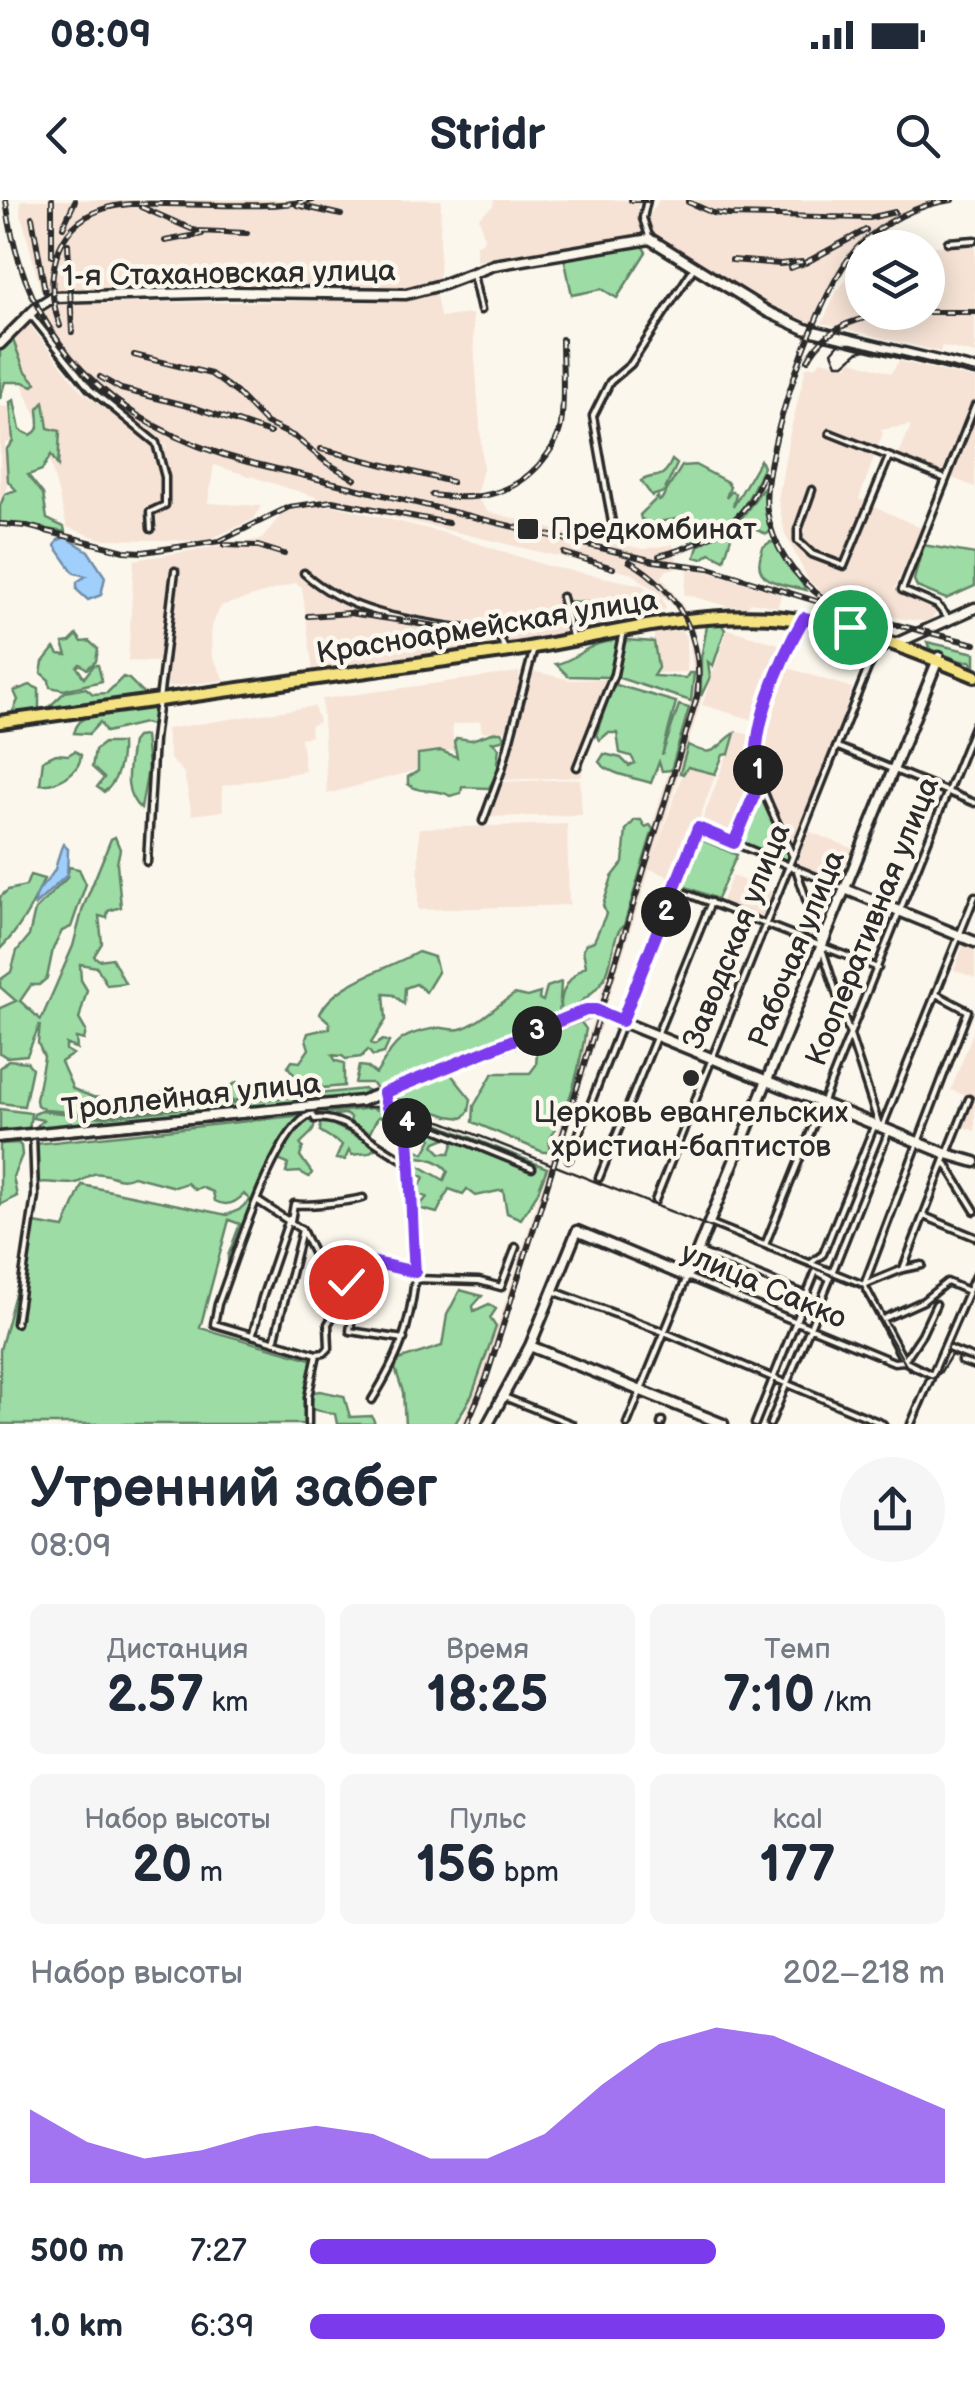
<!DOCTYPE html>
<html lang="ru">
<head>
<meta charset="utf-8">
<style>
	body { margin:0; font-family:"Balsamiq Sans",sans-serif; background:#f6f6f7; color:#1f2937; height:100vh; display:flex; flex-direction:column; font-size:38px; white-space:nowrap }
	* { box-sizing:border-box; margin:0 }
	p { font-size:32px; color:#747a83 }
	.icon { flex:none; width:55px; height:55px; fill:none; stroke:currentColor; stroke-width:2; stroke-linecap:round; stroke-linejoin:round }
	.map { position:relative; height:1224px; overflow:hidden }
	.sheet { display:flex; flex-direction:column; background:#fff; flex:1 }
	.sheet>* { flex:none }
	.fabs { position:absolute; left:845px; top:30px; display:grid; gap:20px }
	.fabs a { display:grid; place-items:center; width:100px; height:100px; border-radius:50%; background:#fff; box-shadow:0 5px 25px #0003; font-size:50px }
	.pin { position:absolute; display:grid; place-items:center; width:85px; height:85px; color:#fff; margin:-42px; border:5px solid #fff; border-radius:50%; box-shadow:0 2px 10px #0007 }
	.km { position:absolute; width:50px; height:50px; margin:-25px; border-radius:50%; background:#222; color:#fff; font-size:28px; line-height:50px; text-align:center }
	.round { display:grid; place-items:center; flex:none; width:105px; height:105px; border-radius:52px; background:#f6f6f7 }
	.headline { display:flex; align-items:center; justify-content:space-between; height:170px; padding:0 30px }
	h1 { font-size:55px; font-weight:700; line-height:75px }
	.metrics { display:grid; grid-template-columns:repeat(3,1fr); gap:15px; height:170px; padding:10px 30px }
	.metrics div { display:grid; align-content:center; border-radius:15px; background:#f6f6f7; text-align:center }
	.metrics b { font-size:50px; font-weight:700 }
	.metrics small { font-size:28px; font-weight:400 }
	.metrics p { font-size:28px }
	.chart { height:280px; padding:20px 30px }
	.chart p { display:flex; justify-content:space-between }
	.chart svg { width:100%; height:180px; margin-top:10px; fill:#7c3aed; opacity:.7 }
	ul { padding:0 30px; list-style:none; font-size:32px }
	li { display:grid; grid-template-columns:160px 120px 1fr; align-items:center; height:75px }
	li i { height:25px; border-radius:12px; background:#7c3aed }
	.status { display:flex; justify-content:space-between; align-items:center; height:70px; padding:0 50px; background:#fff; direction:ltr }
	.status svg { height:28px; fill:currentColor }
	header { display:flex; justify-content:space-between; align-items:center; height:130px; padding:0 30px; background:#fff; font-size:45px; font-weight:700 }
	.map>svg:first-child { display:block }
</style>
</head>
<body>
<div class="status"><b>08:09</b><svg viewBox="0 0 49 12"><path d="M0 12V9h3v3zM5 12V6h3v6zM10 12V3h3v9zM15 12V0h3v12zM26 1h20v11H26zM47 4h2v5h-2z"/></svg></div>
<header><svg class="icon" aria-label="back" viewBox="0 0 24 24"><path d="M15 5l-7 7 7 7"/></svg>Stridr<svg class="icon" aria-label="search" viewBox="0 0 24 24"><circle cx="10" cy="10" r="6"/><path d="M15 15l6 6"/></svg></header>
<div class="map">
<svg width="975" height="1224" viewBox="0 0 975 1224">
	<rect width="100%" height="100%" fill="#fbf7ec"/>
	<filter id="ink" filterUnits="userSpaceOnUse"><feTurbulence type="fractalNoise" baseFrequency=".01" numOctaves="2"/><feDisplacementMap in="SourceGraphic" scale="20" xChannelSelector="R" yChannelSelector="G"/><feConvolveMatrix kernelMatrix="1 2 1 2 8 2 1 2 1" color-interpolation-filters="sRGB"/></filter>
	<g filter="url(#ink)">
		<!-- built -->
		<path fill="#f6e3d6" d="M21 0H441L439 82 392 90 336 91 334 86 41 91 20 11Z
			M494 0H644L638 6 643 34 476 61V44L482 43 484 37 479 17 493 6Z
			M659 0H932L904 12 865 36 844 57 813 124 770 104 651 34 646 21Z
			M975 44V154L942 146 940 152 822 123 837 91 862 61V112H928V48L916 47Z
			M436 94 440 117 472 114 483 269 476 296 487 311 584 338 645 349 673 344 679 368 667 370 662 377 684 407 694 428 704 470 702 498 655 654 685 566 715 576 677 680 650 669 482 1199 470 1224H460L477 1187 517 1067 692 496 693 472 688 427 681 411 633 374 345 306 214 265 208 303 261 306 254 319 206 341 100 339 67 327 42 231 6 145 30 125 83 193 154 243 169 248 90 189 35 116 42 107 55 100 71 99 73 116V104L367 100Z
			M821 160 848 166 850 160 891 173 899 161 975 179V201L942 273 898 257 911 225 881 230 883 233 859 299 923 329 894 390 938 411 929 422 903 419 826 396 809 381 785 334 778 300 789 237 806 167 817 166Z
			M0 206 9 207 12 241 5 243 7 287 0 305Z
			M975 215V287L950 277Z
			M312 305 336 306 445 333 548 366 642 385 663 400 666 409 501 447 313 472 302 387 296 383 221 406 211 427 212 456 225 480 169 487 159 462 128 461 134 360 262 339 282 313Z
			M688 369 710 372 781 394 778 407 750 402 748 407 726 406 684 394Z
			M728 429 785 446 761 522 702 505Z
			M682 431 686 437 687 472 654 473V432Z
			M785 467 852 488 829 559 795 639 790 637 768 590 761 553 762 531Z
			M532 471 571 480 608 479 583 552 582 577 500 580Z
			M519 472 520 485 508 530 482 532 480 521 452 525 454 550 416 555 417 570 327 594 322 499Z
			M314 506 319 522 310 526 311 536 301 538 305 571 222 586 223 611 192 615 184 573 170 559 166 529Z
			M736 531 757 537 752 556 757 579 732 639 700 626Z
			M580 579 582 615 485 617 499 582Z
			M567 624 569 705 418 710 419 628Z
			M808 631 857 650 843 685 796 664Z
			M732 676 775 693 765 718 722 701Z
			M964 743 975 747V778L954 770Z
			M975 827V931L958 925 969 897 951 890Z"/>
		<!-- green -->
		<path fill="#9ddca4" stroke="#648468" stroke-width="2.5" d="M641 44 646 52 617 98 602 89 572 95 564 57Z
			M13 140 24 169 36 183 33 186 23 182H5L0 199V146L5 147Z
			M14 200 20 230 30 235C43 230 38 219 38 209L44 202 48 228 60 231 58 266 51 255 42 270 28 275 43 294 47 319 64 327 65 332 0 322V306L5 294 16 290 8 281 6 250 13 241 10 202Z
			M672 260 677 264 664 292 652 296 641 281C655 272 662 283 672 260Z
			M760 260 763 267C750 298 730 342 690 342L688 335 697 324 691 317 650 323 641 319 640 315 658 297 659 301 661 300 682 266 695 265 727 282 730 287 726 298 732 291 736 294 733 307Z
			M763 288 771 331 767 334 738 323Z
			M735 324 724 360 710 353 702 359 695 357 698 346Z
			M770 342 775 343 806 390C788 385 751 384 761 355 764 344 761 349 770 342Z
			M923 345 975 354V386L946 399 917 387 914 380Z
			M568 401 619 405 623 409 617 416 574 424 565 407Z
			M720 422 725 430 713 466 708 462 710 477 701 496V458L707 426Z
			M77 435 82 442 89 441 98 449 96 461 87 469 80 464 77 467 84 478 94 465H98L102 481 64 490 50 487 49 480 41 473 43 462 54 448 59 454 67 455 63 443 70 442Z
			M620 437 609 477 568 476 556 464C568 463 581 451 595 445 606 440 611 444 620 437Z
			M626 440 654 442 658 468 653 476 686 478 689 473H694L691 501 616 477Z
			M927 442 975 453V468L970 461H961L930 449Z
			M123 477 129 479 145 495 53 509 49 507 65 492 86 488 93 494 107 493Z
			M613 484 676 502 662 555 679 505 689 508 671 570 662 571 659 562 651 583C635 578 608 574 599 562L604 554 621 558 629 566 635 563 631 556 620 553 617 533H608L600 540 596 535Z
			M30 485 39 489V509L16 514 13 511 18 500 14 491Z
			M151 507 155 510 151 525 144 523 106 532 100 522 89 534 74 533C83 500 125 517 151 507Z
			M495 532H501L504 536 502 540 492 542 499 548 497 562 500 569 489 588 462 587 461 593 450 596C437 587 420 595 408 584V577L418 571V554L441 551 457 557 454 542 457 538 471 540Z
			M735 533 729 554 723 555 715 574 688 567 683 574 680 573 688 545C717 560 715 546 735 533Z
			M145 536 148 569 141 609C121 592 129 566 132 542L136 537Z
			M104 543H121C122 561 118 582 104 592L97 587 104 578 92 567 95 550Z
			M75 551 81 555C80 573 56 586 40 584L43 560 56 554 68 555Z
			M761 588 790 655 787 662 740 643Z
			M635 620H641L645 627 650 625 653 629 624 725C611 735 614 761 605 777 598 789 588 796 577 805L575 812 563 817C556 796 568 777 586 766L583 750 586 744 594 741 606 714 603 705 612 677 623 663 626 630Z
			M115 637 120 649 117 663 121 707 108 711 107 718 99 716 102 743 94 756 99 760 112 758 125 783 107 785 97 767 80 764 81 780 87 790 79 819 86 831 84 840 76 838 77 849 66 844V850L73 854 61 862 73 889 93 897 121 901 166 892 187 896 223 892 237 882 248 893 247 899 106 915 45 910 37 905 36 900 44 857 38 843 40 824 27 855 6 857 0 853V808L16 801 0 787V780L11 772 17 751 29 736 35 710 67 678 69 667 79 669 86 684 71 727 62 731 53 749 47 778 39 785H31L20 801 41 820 73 746 83 708 111 639Z
			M700 639 737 655 717 699 681 685Z
			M30 675 44 679C33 706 20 729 0 749V697L8 690 26 686Z
			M418 752 434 757 438 772 426 792 416 784 405 788 404 804 394 795 384 794 386 820 371 843 375 845 383 840 389 842 384 853 373 856 368 850 361 857 346 859 342 856 332 855 336 861 344 863V886L300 890 296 877 288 867 292 861 300 862 309 849 306 839 308 833 330 828 329 822 320 814C333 783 390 768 418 752Z
			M561 782 559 818 555 821 382 893 371 883H355L359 866 367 867 376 874C395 844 395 835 437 828 445 827 451 831 460 829 481 823 496 805 515 794L527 797 540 793 539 799 543 801 547 787Z
			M580 821 586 829C581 858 575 889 562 916 556 930 546 938 550 952H543L473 922 474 906 493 873H530L536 865 537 853 531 848 534 841Z
			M8 860 27 862 32 868 24 906 0 903V868Z
			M450 873 471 899 469 911 463 918 448 916 392 897Z
			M364 889 369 891 366 897 331 902 327 899 322 903 38 931 36 927 43 920 33 918 34 914 41 911 104 917Z
			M372 908 379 911 380 908 402 915 393 913 395 916 378 917 368 936 349 927 351 918 345 914 335 915 332 919 318 914Z
			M0 909 31 913 29 930 0 932Z
			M304 915 279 944 228 1069V1056L240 1024 229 1020 200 1128 311 1159 305 1224H0V1150L34 1023 64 1028 82 985 227 1015 239 1010 250 1000 244 994C236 1003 226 1007 215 1001L213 992 201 987 195 990 187 983 175 987 133 976C119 983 115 975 102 974 90 972 88 978 79 982 68 987 50 980 38 983L35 944Z
			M415 915 547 968 537 994 521 1019 507 1013 503 990 476 996 467 989 463 994 449 989 437 1013 418 1008 427 997 412 992V984L420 986 424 977 415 973 414 963 444 980 448 971C442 962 425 955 414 958L408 925 414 922 419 924 415 937 416 949 424 953 432 939 430 937 432 929 451 936 436 942 434 946 441 953H450L457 933Z
			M308 916H311C319 932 310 932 300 944L303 948 300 956 312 973 309 977 300 972 286 973 288 964 278 960 285 944Z
			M321 919 378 947 368 953 352 955 349 950 345 960 336 959 342 945 320 931Z
			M18 943 21 946 22 955 13 977 17 996 0 1005V944Z
			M460 1090 482 1096 473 1106 474 1111 489 1104 496 1109 490 1118 496 1127 472 1195 455 1224H405L403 1192 394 1165 401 1159 442 1146 447 1115Z
			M320 1191 344 1196 350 1217 372 1216 375 1224H337L335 1214 311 1209 313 1192Z"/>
		<!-- water -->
		<path fill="#a0cffb" stroke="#718da8" stroke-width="2.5" d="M66 337 88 351 105 377 101 395 88 400 77 390V382L86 376 74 373 55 346 58 340Z
			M63 644 68 649 67 675 35 705C35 687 49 683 55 669 58 660 59 652 63 644Z"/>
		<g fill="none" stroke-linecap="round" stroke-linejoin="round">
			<defs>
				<path id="street" d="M647 0 643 18 650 39
					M948 42 975 40
					M473 75 481 110
					M30 114 90 189 156 243 165 277V305L150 312 151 329
					M830 233 946 279
					M812 290 798 330V341L812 354 844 366 889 257
					M613 328 593 216 610 182 631 164 693 69
					M304 373C357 421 431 422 498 434L506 451
					M562 397 572 436
					M949 419 937 405 902 390 975 206
					M838 547 975 603
					M577 567 614 474 623 431
					M483 621 502 569 534 448
					M734 643 761 579
					M792 655C780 626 759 592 756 560 752 529 786 448 802 421
					M147 662 154 540 175 371
					M796 668 879 925
					M675 689 878 768
					M384 893 387 907 403 912 406 917 412 958 409 991 415 1079 479 1081 501 1087 516 1047
					M312 913 315 919C346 914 384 953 412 964
					M406 917 532 968
					M882 927 975 696
					M947 954 969 899
					M569 959 698 628 845 689
					M946 964 975 1011
					M599 978 711 702
					M258 1001 302 1030 320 1067 335 1113 328 1124 329 1148 324 1153 317 1154
					M655 1001 868 468 877 452 888 446
					M924 1016 975 1037
					M291 1021 294 1004C305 1007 351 1001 363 998
					M712 1024 864 1085 904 1161
					M765 1045 975 524
					M698 1051 807 1095
					M811 1063 823 1054 875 924
					M903 1069 922 1065
					M832 1073 888 933
					M864 1085 968 811 936 794
					M864 1085 903 1069 947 954
					M553 1091 664 1132 883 1224
					M883 1119 923 1101 947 1082 968 1091
					M16 1123 35 996 33 934
					M253 1133 262 1098 289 1019
					M404 1139 350 1131 353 1111 344 1102V1085L355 1080 359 1059 415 1072
					M274 1142 302 1030
					M950 1149 975 1159
					M904 1161 922 1134 936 1104
					M961 1161 975 1166
					M504 1197 572 1224
					M372 1200C399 1156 409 1131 415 1079
					M308 1224V1197L317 1154 214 1124 218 1104C234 1064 274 927 312 914
					M627 1224 687 1077 894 1162 904 1161 932 1175
					M661 1224 662 1221
					M755 1224 816 1071
					M770 1224 830 1079 816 1071
					M911 1224 975 1076"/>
				<path id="secondary" d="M650 39 768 112 805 129 975 170
					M0 144 37 107 53 97 233 92 406 94 441 85 494 65 650 39
					M895 444 975 408
					M845 689 975 742
					M0 937 361 901 593 810 947 954 975 962
					M530 1146 723 1224
					M488 1224 530 1146 577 1031 687 1077 939 457"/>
				<path id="primary" d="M0 522C170 498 340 476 510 451 597 438 683 411 772 417 844 422 910 449 975 476"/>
			</defs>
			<!-- street casing -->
			<use href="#street" stroke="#2b2b2b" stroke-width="11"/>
			<!-- secondary casing -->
			<use href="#secondary" stroke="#2b2b2b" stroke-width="15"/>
			<!-- primary casing -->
			<use href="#primary" stroke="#2b2b2b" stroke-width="18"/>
			<!-- street -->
			<use href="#street" stroke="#fbf7ec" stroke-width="4"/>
			<!-- secondary -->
			<use href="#secondary" stroke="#fbf7ec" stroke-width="8"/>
			<!-- primary -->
			<use href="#primary" stroke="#f5e382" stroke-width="10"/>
			<!-- tram -->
			<path stroke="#2b2b2b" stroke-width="2.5" d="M975 173 851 144H839L832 152 837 164H844L858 152 869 149 975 176
				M0 942 358 907H389L444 922 862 1087 908 1169 932 1178 940 1173 951 1155 975 1163"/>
			<defs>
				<path id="rail" d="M6 0C24 142 113 227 248 262L654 361 709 368 877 420 975 444
					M52 0V56
					M631 0H648
					M688 2 713 13 729 15 869 18 895 12
					M297 5 341 15
					M141 7 196 31 247 33
					M32 17 45 91
					M63 27 75 1
					M165 41 202 34
					M68 44 72 132
					M732 60 780 64 802 62
					M790 68 805 63 866 30
					M928 112H975
					M60 126C44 81 52 26 103 9 123 2 145 4 165 4 209 4 271 9 313 0
					M134 155 211 174 237 193 266 223 295 237 327 263 355 279
					M808 160C831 116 878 114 922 112
					M100 177 121 189 196 208 270 233
					M321 249 452 282
					M432 295C473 301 510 297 539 265 549 253 558 241 561 225 565 197 562 167 562 139
					M0 324 27 326 124 351 143 352 220 341 289 307 332 301 448 323
					M224 345 258 346 284 354
					M564 353 613 368
					M659 356C707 343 746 324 763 274
					M824 399C794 377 773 348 767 311 759 259 820 85 858 47 882 23 917 4 952 0
					M308 416 350 413 456 429
					M467 1224 486 1179 539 1012 697 497C705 439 678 389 629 361"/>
			</defs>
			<!-- rail casing -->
			<use href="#rail" stroke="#2b2b2b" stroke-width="6"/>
			<!-- rail -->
			<use href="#rail" stroke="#fbf7ec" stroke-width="2.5" stroke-dasharray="8" stroke-linecap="butt"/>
		</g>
	</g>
	<g fill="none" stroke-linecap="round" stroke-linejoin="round" filter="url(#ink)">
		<defs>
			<path id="route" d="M346 1082 355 1080 359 1059 415 1072C411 1020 412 969 406 918L403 912 387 907 384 893 586 810H596L622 821 698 628 734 643 761 579C744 539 783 454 804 418L850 427"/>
		</defs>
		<!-- route casing -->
		<use href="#route" stroke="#fff" stroke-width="20"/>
		<!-- route -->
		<use href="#route" stroke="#7c3aed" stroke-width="12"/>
	</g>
	<!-- markers -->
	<g fill="#2b2b2b" stroke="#fbf7ec" stroke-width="4">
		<rect x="516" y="317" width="24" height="24" rx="5"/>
		<circle cx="691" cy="878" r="10"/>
	</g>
	<g text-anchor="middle" stroke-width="9" stroke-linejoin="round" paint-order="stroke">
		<!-- street labels -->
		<g font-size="30" fill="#2b2b2b" stroke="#fbf7ec">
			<text transform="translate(229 73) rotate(-1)" y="10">1-я Стахановская улица</text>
			<text transform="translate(487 426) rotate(-9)" y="10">Красноармейская улица</text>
			<text transform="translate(872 721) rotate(-68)" y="10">Кооперативная улица</text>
			<text transform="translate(736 736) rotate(-68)" y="10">Заводская улица</text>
			<text transform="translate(796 749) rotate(-68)" y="10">Рабочая улица</text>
			<text transform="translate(191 896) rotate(-6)" y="10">Троллейная улица</text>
			<text transform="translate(764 1085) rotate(23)" y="10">улица Сакко</text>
		</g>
		<!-- poi labels -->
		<g font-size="30" fill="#2b2b2b" stroke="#fbf7ec" text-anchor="start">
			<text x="550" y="339">Предкомбинат</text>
			<text x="691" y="922" text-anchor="middle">Церковь евангельских<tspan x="691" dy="34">христиан-баптистов</tspan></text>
		</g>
	</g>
</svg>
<div class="fabs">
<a><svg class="icon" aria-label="layers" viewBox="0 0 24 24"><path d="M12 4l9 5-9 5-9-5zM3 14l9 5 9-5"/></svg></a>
</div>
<div class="pin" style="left:850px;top:427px;background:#1e9e55"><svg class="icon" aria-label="arrive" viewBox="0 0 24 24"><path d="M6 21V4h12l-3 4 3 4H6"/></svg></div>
<div class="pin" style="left:346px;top:1082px;background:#d93025"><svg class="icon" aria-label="check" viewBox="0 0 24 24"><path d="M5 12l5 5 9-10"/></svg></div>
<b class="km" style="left:758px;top:570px">1</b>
<b class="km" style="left:666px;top:712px">2</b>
<b class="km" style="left:537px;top:831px">3</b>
<b class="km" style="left:407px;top:923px">4</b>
</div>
<section class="sheet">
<div class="headline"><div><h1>Утренний забег</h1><p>08:09</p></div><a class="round"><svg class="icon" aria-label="share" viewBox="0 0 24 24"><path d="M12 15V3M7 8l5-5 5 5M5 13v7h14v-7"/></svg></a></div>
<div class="metrics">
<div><p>Дистанция</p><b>2.57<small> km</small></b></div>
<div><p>Время</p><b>18:25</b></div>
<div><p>Темп</p><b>7:10<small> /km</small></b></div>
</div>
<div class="metrics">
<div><p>Набор высоты</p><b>20<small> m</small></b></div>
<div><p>Пульс</p><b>156<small> bpm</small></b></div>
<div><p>kcal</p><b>177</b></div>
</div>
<div class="chart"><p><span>Набор высоты</span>202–218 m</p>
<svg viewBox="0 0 160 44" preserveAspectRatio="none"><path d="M0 44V26L10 34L20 38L30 36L40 32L50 30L60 32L70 38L80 38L90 32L100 20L110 10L120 6L130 8L140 14L150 20L160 26V44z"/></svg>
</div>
<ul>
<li><b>500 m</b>7:27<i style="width:64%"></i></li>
<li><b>1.0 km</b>6:39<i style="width:100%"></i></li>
</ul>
</section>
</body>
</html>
